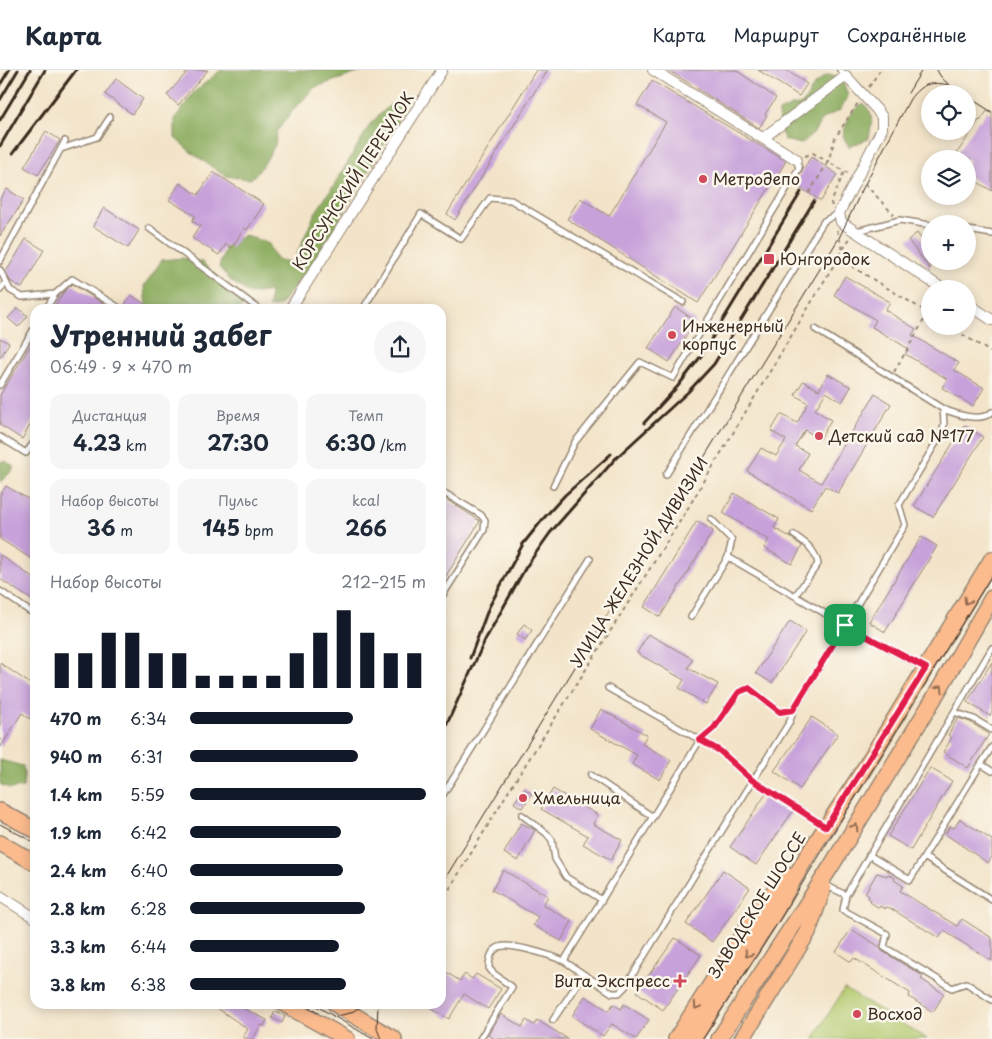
<!DOCTYPE html>
<html lang="ru">
<head>
<meta charset="utf-8">
<style>
	body { margin:0; font-family:"Playpen Sans",sans-serif; background:#f6f6f7; color:#1f2937; height:100vh; display:flex; flex-direction:column; font-size:19px; white-space:nowrap }
	* { box-sizing:border-box; margin:0 }
	p { font-size:16px; color:#747a83 }
	.icon { flex:none; width:28px; height:28px; fill:none; stroke:currentColor; stroke-width:2; stroke-linecap:round; stroke-linejoin:round }
	.map { position:relative; flex:1; overflow:hidden }
	.sheet { position:absolute; left:30px; top:234px; width:416px; height:705px; display:flex; flex-direction:column; background:#fff; border-radius:15px; box-shadow:0 2px 12px #0003 }
	.sheet>* { flex:none }
	.tools { position:absolute; left:921px; top:15px; display:grid; gap:10px }
	.tools a { display:grid; place-items:center; width:55px; height:55px; border-radius:50%; background:#fff; box-shadow:0 2px 12px #0003; font-size:25px }
	.pin { position:absolute; display:grid; place-items:center; width:42px; height:42px; color:#fff; margin:-21px; border-radius:10px; box-shadow:0 2px 8px #0006 }
	.round { display:grid; place-items:center; flex:none; width:52px; height:52px; border-radius:26px; background:#f6f6f7 }
	.head { display:flex; align-items:center; justify-content:space-between; height:85px; padding:0 20px }
	h1 { font-size:28px; font-weight:700; line-height:38px }
	.metrics { display:grid; grid-template-columns:repeat(3,1fr); gap:8px; height:85px; padding:5px 20px }
	.metrics div { display:grid; align-content:center; border-radius:12px; background:#f6f6f7; text-align:center }
	.metrics b { font-size:21px; font-weight:700 }
	.metrics small { font-size:14px; font-weight:400 }
	.metrics p { font-size:14px }
	.chart { height:140px; padding:10px 20px }
	.chart p { display:flex; justify-content:space-between }
	.chart svg { width:100%; height:90px; margin-top:5px; stroke:#111827; stroke-width:6 }
	ul { padding:0 20px; list-style:none; font-size:16px }
	li { display:grid; grid-template-columns:80px 60px 1fr; align-items:center; height:38px }
	li i { height:12px; border-radius:6px; background:#111827 }
	header { display:flex; align-items:center; gap:30px; box-sizing:border-box; height:70px; padding:0 25px; background:#fff; border-bottom:1px solid #e0e1e3 }
	header strong { font-size:24px }
	nav { display:flex; gap:28px; margin-inline-start:auto; font-size:18px }
	.map>svg:first-child { display:block }
</style>
</head>
<body>
<header>
<strong>Карта</strong>
<nav><a>Карта</a><a>Маршрут</a><a>Сохранённые</a></nav>
</header>
<div class="map">
<svg width="992" height="969" viewBox="0 0 992 969">
	<rect width="100%" height="100%" fill="#fbf7ec"/>
	<filter id="ink" filterUnits="userSpaceOnUse"><feTurbulence type="fractalNoise" baseFrequency=".02" numOctaves="2"/><feDisplacementMap in="SourceGraphic" scale="10" xChannelSelector="R" yChannelSelector="G"/><feConvolveMatrix kernelMatrix="1 2 1 2 8 2 1 2 1" color-interpolation-filters="sRGB"/></filter>
	<filter id="wash" filterUnits="userSpaceOnUse"><feTurbulence type="fractalNoise" baseFrequency=".0096" numOctaves="4" result="noise"/><feDisplacementMap in="SourceGraphic" scale="20" xChannelSelector="R" yChannelSelector="G"/><feGaussianBlur stdDeviation="1.12" result="paint"/><feColorMatrix in="noise" values="0 0 0 0 0 0 0 0 0 0 0 0 0 0 0 0 0 1.4 0 .05"/><feComposite in="paint" operator="in"/></filter>
	<g filter="url(#wash)">
		<rect width="100%" height="100%" fill="#f3e4c9"/>
		<!-- green -->
		<path fill="#b2c96e" stroke="#767a46" d="M844 919H845L927 969H813Z"/>
		<!-- forest -->
		<path fill="#8dad61" stroke="#646c40" d="M221 0H367L315 17 294 39 277 61 275 75 264 94 251 109 225 106 192 83 175 68V49L193 23Z
			M826 5 841 6 848 26 840 40 822 49 813 64 801 74 785 70 779 58V42L792 36 803 34 815 14Z
			M392 33 404 39 393 60 312 194 279 236 269 238 270 221 250 224 231 211 219 197 226 176 245 165 269 174 276 189 293 193 315 143 333 117 371 53Z
			M864 34C875 44 872 56 868 69L849 77 843 66C847 51 850 40 864 34Z
			M182 188 202 192 244 232 240 239H152L146 236 144 216 162 190Z
			M5 391 13 396V400L0 412V392Z
			M0 690 23 696 24 705 23 717 10 719 0 714Z"/>
		<g id="blocks">
			<!-- building -->
			<path fill="#c7a1da" d="M189 0H208L178 35 167 25Z
				M536 0H548L455 150 447 144Z
				M668 0H736L776 28 765 44 767 45 759 58Z
				M758 0H786L807 14 799 26Z
				M116 9 143 29 132 44 105 24Z
				M652 11 786 91 698 233 567 149 580 128 609 146 666 52 637 35Z
				M987 41 992 44V121L968 106V89H953L979 50 980 51Z
				M46 61 60 70 38 105 24 97Z
				M811 87 837 104 821 131 794 114Z
				M213 102 264 134 247 160 244 158 232 178 226 174 219 185 192 168 200 156 192 151 195 146 169 130 180 113 198 125Z
				M7 119 24 130 0 166V129Z
				M104 138 139 160 128 178 93 156Z
				M917 163 930 180V199L908 170Z
				M26 169 44 180 22 218 10 211 6 202Z
				M845 206 890 232 885 240 916 259 912 265 959 293 954 300 984 318 973 336 942 318 947 309 905 284 909 279 872 257 876 250 834 225Z
				M72 214 104 234 101 239H53L63 223Z
				M131 225 152 239H125L124 236Z
				M675 237 696 251 669 292 648 278Z
				M18 238 28 246 18 257 8 248Z
				M0 268 9 273 0 288Z
				M35 268V347L22 369 0 355V325Z
				M828 304 851 317 842 332 826 322 815 340 831 350 820 369 805 360 795 376 808 383 799 400 821 413 875 324 891 334 838 423 825 416 811 439 747 401 761 378 776 386 786 370 771 361 781 344 797 353 808 333 795 325 803 311 819 320Z
				M964 355 983 367 933 447 914 436Z
				M6 416 35 433V491L0 469V425Z
				M734 423 779 449 774 458 790 467 802 476 792 494 764 478 769 470 723 443Z
				M441 426 480 451 441 514Z
				M697 451 713 461 660 547 644 537Z
				M921 467 937 476 885 562 869 552Z
				M0 485 35 509V532L0 509Z
				M790 551 806 561 772 613 756 603Z
				M524 554 532 560 525 570 517 564Z
				M648 564 693 589 688 598 718 614 706 634 679 618 684 610 637 583Z
				M992 592V642L990 646 967 632Z
				M0 593 35 617V641L30 649 22 643 0 678Z
				M601 639 647 665 642 674 671 690 660 710 632 694 637 685 590 659Z
				M812 647 838 664 800 719 774 701Z
				M958 648 970 652 989 664 968 698 943 682 952 668 948 665Z
				M930 698 952 711 911 780 888 766Z
				M524 718 532 724 522 738 514 733Z
				M553 719 598 745 593 754 622 770 611 790 583 774 588 766 541 739Z
				M766 724 793 741 756 795 730 777Z
				M960 749 992 770V787L988 793 945 764 950 756 954 758Z
				M521 753 535 760 518 791 504 783Z
				M503 800 548 826 543 835 572 851 561 871 533 855 538 847 492 820Z
				M723 800 750 818 712 872 686 854Z
				M877 803 887 806 888 804 895 808 894 810 903 816 900 821 957 856 962 849 992 868V891L944 861 939 868 890 838 886 837 885 839 880 836 879 838 870 832 871 830 868 828 869 826 865 823Z
				M851 859 880 877 882 881 923 906 921 909 944 924 933 942 909 927 910 923 854 888 851 892 836 882Z
				M675 868 701 885 663 940 637 922Z
				M441 899 460 911 465 904 472 909 476 904 501 919 488 939 464 924 449 949 424 934H441Z
				M585 926 609 941 613 934 621 939 624 934 649 950 636 969 612 954 603 966 572 946Z
				M211 934H235L267 950 264 956 261 955 253 969H248L243 967 248 959Z
				M275 941 285 946 282 953 272 948Z
				M501 944 522 957 526 950 534 955 537 950 568 969H495L488 965Z"/>
		</g>
	</g>
	<g filter="url(#ink)">
		<use href="#blocks" fill-opacity="0" stroke="#978774" stroke-width="1"/>
		<g fill="none" stroke-linecap="round" stroke-linejoin="round">
			<defs>
				<path id="lane" d="M840 0 846 6
					M61 79 97 67 110 47
					M149 158 259 239
					M968 160 992 164
					M857 161 900 150 930 155
					M0 191 65 71
					M0 200 10 220 22 227 55 224
					M0 220 6 212
					M46 239 55 224 72 209 121 239
					M363 239 421 144 461 169 490 128 511 130 683 232
					M0 315 35 257
					M943 339C956 344 980 353 992 342
					M0 367 26 383 35 371
					M666 405 824 151 839 143
					M553 416 575 372 640 292 673 308 799 98 796 89
					M441 421 481 445 485 450 484 460 441 528
					M711 449 732 470 728 487
					M794 465C806 473 815 479 818 494L795 526
					M0 521 35 545
					M691 547 728 487 845 555 923 597
					M608 618 700 670 714 658 739 622 749 618 780 642 793 641 905 455 899 435 943 361 944 354 943 339 815 259
					M954 642 974 649 992 660
					M992 677 981 694 992 701
					M591 705 653 747
					M441 728 590 489
					M522 745 546 763 552 770 555 789 566 807 602 830
					M869 785 910 810 924 787 992 830
					M924 787 981 694
					M825 815 846 825 843 840 887 864 884 877 952 918 966 913 992 930
					M846 825 992 578
					M564 891 612 923H619L625 917 790 651 793 641
					M553 950 583 905
					M480 969 512 917 493 903 489 898C489 869 510 875 530 880 542 883 552 886 564 891L700 670 720 681 752 710 825 756"/>
				<path id="street" d="M653 0 796 89
					M763 68 846 6 877 40 882 47V59L839 143 841 152 943 219
					M968 234 992 250
					M290 239 442 0
					M0 826 35 848"/>
				<path id="primary" d="M0 741 35 760
					M0 773 35 793
					M284 934 347 969
					M335 934 394 969
					M676 969 761 836 788 806
					M693 969 774 843 809 783 861 704 992 489
					M719 969 830 798 933 630 992 528
					M742 969 808 862 823 819"/>
			</defs>
			<!-- lane casing -->
			<use href="#lane" stroke="#978774" stroke-width="8"/>
			<!-- street casing -->
			<use href="#street" stroke="#978774" stroke-width="12"/>
			<!-- primary casing -->
			<use href="#primary" stroke="#978774" stroke-width="18"/>
			<!-- path -->
			<path stroke="#978774" stroke-width="2" stroke-dasharray="4 4" stroke-linecap="butt" d="M869 17 880 0
				M805 86 813 83 828 92 835 68 858 33
				M865 114 894 145
				M809 123 828 92 848 103
				M832 136 831 133 844 102
				M837 160 843 180
				M838 188 930 244
				M949 256 992 283
				M894 302 928 243
				M441 833 505 727 682 448 850 168"/>
			<!-- lane -->
			<use href="#lane" stroke="#fff" stroke-width="5"/>
			<!-- street -->
			<use href="#street" stroke="#fff" stroke-width="10"/>
			<!-- primary -->
			<use href="#primary" stroke="#fbbb8d" stroke-width="15"/>
			<!-- tram -->
			<path stroke="#3b2a1e" stroke-width="1" d="M937 0C942 12 953 17 963 24
				M908 23 922 0
				M968 27 992 42
				M0 754 35 773
				M441 815 839 168 865 114 910 29C921 14 930 11 949 15
				M302 934 318 943
				M313 934 373 969
				M378 934 377 959 381 969
				M333 947 350 943 365 934
				M703 969 781 848 992 505"/>
			<!-- rail -->
			<path stroke="#3b2a1e" stroke-width="3" d="M0 15 9 0
				M0 30 18 0
				M0 50 30 0
				M0 76 45 0
				M13 83 76 0
				M644 353 678 316 701 286 801 122
				M470 588 489 537 523 474 543 449 565 425 611 384
				M441 667 485 570 526 497 550 463 616 388 688 322 714 294 814 131"/>
		</g>
		<!-- one-way arrows -->
		<defs><path id="oneway-chevron" d="M-2-3.5L2.5 0L-2 3.5" fill="none" stroke-width="1.6" stroke-linecap="round" stroke-linejoin="round" transform="scale(1.25)"/></defs>
		<g stroke="#916b50">
			<use href="#oneway-chevron" transform="translate(967 531) rotate(121)"/>
			<use href="#oneway-chevron" transform="translate(940 618) rotate(-60)"/>
			<use href="#oneway-chevron" transform="translate(855 757) rotate(-58)"/>
			<use href="#oneway-chevron" transform="translate(748 884) rotate(123)"/>
			<use href="#oneway-chevron" transform="translate(697 936) rotate(123)"/>
		</g>
	</g>
	<g fill="none" stroke-linecap="round" stroke-linejoin="round" filter="url(#ink)">
		<defs>
			<path id="route" d="M845 555 926 598 826 757 752 710 720 681 700 670 714 658 739 622 749 618 780 642 793 640Z"/>
		</defs>
		<!-- route casing -->
		<use href="#route" stroke="#fff" stroke-width="10"/>
		<!-- route -->
		<use href="#route" stroke="#e11d48" stroke-width="6"/>
	</g>
	<!-- markers -->
	<g fill="#d1495b" stroke="#fbf7ec" stroke-width="2">
		<circle cx="703" cy="109" r="5"/>
		<rect x="763" y="183" width="12" height="12" rx="2.5"/>
		<circle cx="672" cy="265" r="5"/>
		<circle cx="819" cy="366" r="5"/>
		<circle cx="523" cy="728" r="5"/>
		<path d="M677.5 903.5h5v5h5v5h-5v5h-5v-5h-5v-5h5z"/>
		<circle cx="857" cy="944" r="5"/>
	</g>
	<g text-anchor="middle" stroke-width="5" stroke-linejoin="round" paint-order="stroke">
		<!-- poi labels -->
		<g font-size="16" fill="#3b2a1e" stroke="#fbf7ec" text-anchor="start">
			<text x="713" y="115">Метродепо</text>
			<text x="780" y="195">Юнгородок</text>
			<text x="682" y="262">Инженерный<tspan x="682" dy="18">корпус</tspan></text>
			<text x="829" y="372">Детский сад №177</text>
			<text x="533" y="734">Хмельница</text>
			<text x="670" y="917" text-anchor="end">Вита Экспресс</text>
			<text x="867" y="950">Восход</text>
		</g>
		<!-- street labels -->
		<g font-size="16" fill="#3b2a1e" stroke="#fbf7ec">
			<text transform="translate(353 111) rotate(-57)" y="6">КОРСУНСКИЙ ПЕРЕУЛОК</text>
			<text transform="translate(639 492) rotate(-58)" y="6">УЛИЦА ЖЕЛЕЗНОЙ ДИВИЗИИ</text>
			<text transform="translate(757 835) rotate(-58)" y="6">ЗАВОДСКОЕ ШОССЕ</text>
		</g>
	</g>
</svg>
<div class="tools">
<a><svg class="icon" aria-label="locate" viewBox="0 0 24 24"><circle cx="12" cy="12" r="6"/><path d="M12 2v4M12 18v4M2 12h4M18 12h4"/></svg></a>
<a><svg class="icon" aria-label="layers" viewBox="0 0 24 24"><path d="M12 4l9 5-9 5-9-5zM3 14l9 5 9-5"/></svg></a>
<a>+</a>
<a>−</a>
</div>
<div class="pin" style="left:845px;top:555px;background:#1e9e55"><svg class="icon" aria-label="arrive" viewBox="0 0 24 24"><path d="M6 21V4h12l-3 4 3 4H6"/></svg></div>
<section class="sheet">
<div class="head"><div><h1>Утренний забег</h1><p>06:49 · 9 × 470 m</p></div><a class="round"><svg class="icon" aria-label="share" viewBox="0 0 24 24"><path d="M12 15V3M7 8l5-5 5 5M5 13v7h14v-7"/></svg></a></div>
<div class="metrics">
<div><p>Дистанция</p><b>4.23<small> km</small></b></div>
<div><p>Время</p><b>27:30</b></div>
<div><p>Темп</p><b>6:30<small> /km</small></b></div>
</div>
<div class="metrics">
<div><p>Набор высоты</p><b>36<small> m</small></b></div>
<div><p>Пульс</p><b>145<small> bpm</small></b></div>
<div><p>kcal</p><b>266</b></div>
</div>
<div class="chart"><p><span>Набор высоты</span>212–215 m</p>
<svg viewBox="0 0 160 44" preserveAspectRatio="none"><path d="M5 44V27M15 44V27M25 44V17M35 44V17M45 44V27M55 44V27M65 44V38M75 44V38M85 44V38M95 44V38M105 44V27M115 44V17M125 44V6M135 44V17M145 44V27M155 44V27"/></svg>
</div>
<ul>
<li><b>470 m</b>6:34<i style="width:69%"></i></li>
<li><b>940 m</b>6:31<i style="width:71%"></i></li>
<li><b>1.4 km</b>5:59<i style="width:100%"></i></li>
<li><b>1.9 km</b>6:42<i style="width:64%"></i></li>
<li><b>2.4 km</b>6:40<i style="width:65%"></i></li>
<li><b>2.8 km</b>6:28<i style="width:74%"></i></li>
<li><b>3.3 km</b>6:44<i style="width:63%"></i></li>
<li><b>3.8 km</b>6:38<i style="width:66%"></i></li>
</ul>
</section>
</div>
</body>
</html>
